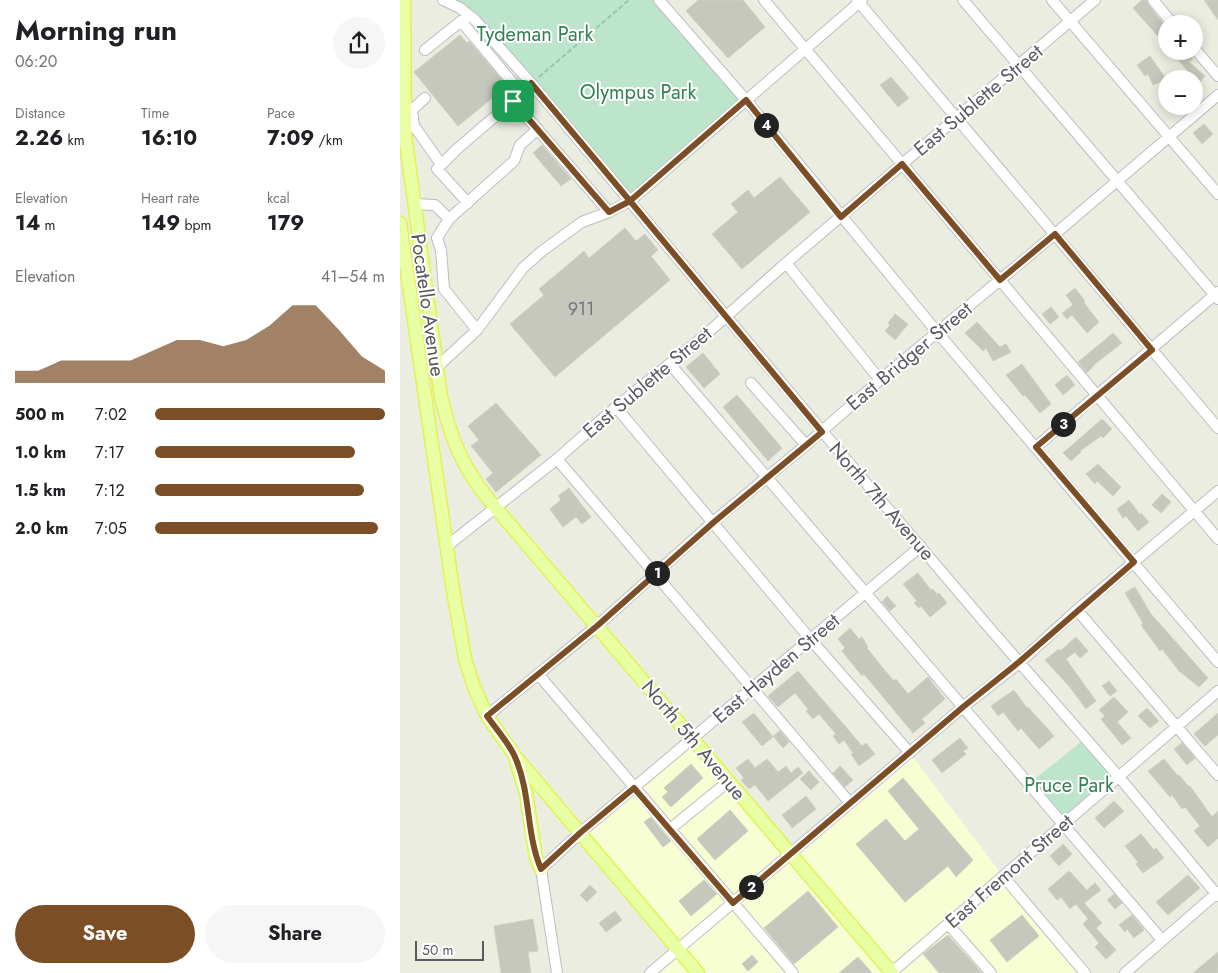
<!DOCTYPE html>
<html lang="en">
<head>
<meta charset="utf-8">
<style>
	body { margin:0; font-family:Jost,sans-serif; background:#f6f6f6; color:#202124; height:100vh; display:flex; flex-direction:column; font-size:19px; white-space:nowrap }
	* { box-sizing:border-box; margin:0 }
	p { font-size:16px; color:#757577 }
	.icon { flex:none; width:28px; height:28px; fill:none; stroke:currentColor; stroke-width:2; stroke-linecap:round; stroke-linejoin:round }
	.map { position:relative; flex:1; overflow:hidden }
	.drawer { display:flex; flex-direction:column; background:#fff; width:400px }
	.drawer>* { flex:none }
	.tools { position:absolute; left:758px; top:15px; display:grid; gap:10px }
	.tools a { display:grid; place-items:center; width:45px; height:45px; border-radius:50%; background:#fff; box-shadow:0 2px 12px #0003; font-size:25px }
	.scale { position:absolute; left:15px; bottom:12px; width:69px; box-sizing:border-box; padding-left:5px; border:2px solid #595a62; border-top:0; font-size:14px; line-height:18px; white-space:nowrap; color:#595a62; -webkit-text-stroke:4px #fff; paint-order:stroke }
	.pin { position:absolute; display:grid; place-items:center; width:42px; height:42px; color:#fff; margin:-21px; border-radius:10px; box-shadow:0 2px 8px #0006 }
	.km { position:absolute; width:25px; height:25px; margin:-12px; border-radius:50%; background:#222; color:#fff; font-size:14px; line-height:25px; text-align:center }
	.round { display:grid; place-items:center; flex:none; width:52px; height:52px; border-radius:26px; background:#f6f6f6 }
	.summary { display:flex; align-items:center; justify-content:space-between; height:85px; padding:0 15px }
	h1 { font-size:28px; font-weight:700; line-height:38px }
	.figures { display:grid; grid-template-columns:repeat(3,1fr); gap:8px; height:85px; padding:5px 15px }
	.figures div { display:grid; align-content:center }
	.figures b { font-size:21px; font-weight:700 }
	.figures small { font-size:14px; font-weight:400 }
	.figures p { font-size:14px }
	.chart { height:140px; padding:10px 15px }
	.chart p { display:flex; justify-content:space-between }
	.chart svg { width:100%; height:90px; margin-top:5px; fill:#7b4e26; opacity:.7 }
	.primary-button { display:flex; gap:10px; margin-top:auto; padding:10px 15px }
	.primary-button a { flex:1; height:58px; border-radius:30px; background:#7b4e26; color:#fff; font-size:20px; font-weight:700; line-height:58px; text-align:center }
	.primary-button a+a { background:#f6f6f6; color:#202124 }
	ul { padding:0 15px; list-style:none; font-size:16px }
	li { display:grid; grid-template-columns:80px 60px 1fr; align-items:center; height:38px }
	li i { height:12px; border-radius:6px; background:#7b4e26 }
	main { display:flex; flex:1; min-height:0 }
	.map>svg:first-child { display:block }
</style>
</head>
<body>
<main>
<section class="drawer">
<div class="summary"><div><h1>Morning run</h1><p>06:20</p></div><a class="round"><svg class="icon" aria-label="share" viewBox="0 0 24 24"><path d="M12 15V3M7 8l5-5 5 5M5 13v7h14v-7"/></svg></a></div>
<div class="figures">
<div><p>Distance</p><b>2.26<small> km</small></b></div>
<div><p>Time</p><b>16:10</b></div>
<div><p>Pace</p><b>7:09<small> /km</small></b></div>
</div>
<div class="figures">
<div><p>Elevation</p><b>14<small> m</small></b></div>
<div><p>Heart rate</p><b>149<small> bpm</small></b></div>
<div><p>kcal</p><b>179</b></div>
</div>
<div class="chart"><p><span>Elevation</span>41–54 m</p>
<svg viewBox="0 0 160 44" preserveAspectRatio="none"><path d="M0 44V38L10 38L20 33L30 33L40 33L50 33L60 28L70 23L80 23L90 26L100 23L110 16L120 6L130 6L140 18L150 31L160 38V44z"/></svg>
</div>
<ul>
<li><b>500 m</b>7:02<i style="width:100%"></i></li>
<li><b>1.0 km</b>7:17<i style="width:87%"></i></li>
<li><b>1.5 km</b>7:12<i style="width:91%"></i></li>
<li><b>2.0 km</b>7:05<i style="width:97%"></i></li>
</ul>
<div class="primary-button"><a>Save</a><a>Share</a></div>
</section>
<div class="map">
<svg width="818" height="973" viewBox="0 0 818 973">
	<rect width="100%" height="100%" fill="#eaede0"/>
	<!-- commercial -->
	<path fill="#f7fed4" d="M292 738 391 854 510 753 603 876 685 973H250L278 949 180 833Z"/>
	<!-- green -->
	<path fill="#bce5cc" d="M43 0H259L346 100 230 201 75 20Z
		M685 739 719 777 663 825 628 784Z"/>
	<!-- building -->
	<path fill="#c6c7bd" stroke="#d0d1bf" d="M298 0H343L365 27 328 58 286 11Z
		M742 0H746L748 4 766 27V45L733 8Z
		M804 0H818V20Z
		M60 35 67 43 69 41 107 86 58 126 14 72Z
		M777 52 781 56 786 52 793 59 789 62 805 76 794 89V79H788L791 75 774 55Z
		M750 56 766 79 753 85 748 74 745 76 737 65Z
		M491 77 509 98 498 107 480 85Z
		M804 124 813 134 802 144 793 133Z
		M142 145 171 179 161 186 133 153Z
		M380 177 410 212 342 269 312 234 338 212 331 204 348 190 354 198Z
		M225 228 236 241 245 234 258 250 251 256 270 280 155 377 110 324 144 295 139 289 184 251 189 258Z
		M675 288 685 301 684 303 699 322 687 333 672 315 667 319 662 313 673 305 666 295Z
		M651 307 659 317 650 324 642 314Z
		M495 314 508 324 495 340 485 331 490 325 488 323Z
		M577 322 600 347 606 344 611 352 593 361 586 348 583 351 565 333Z
		M713 333 722 343 696 363 687 373 678 362Z
		M303 353 320 374 304 388 286 367Z
		M622 364 651 404 640 413 625 395 623 396 606 375Z
		M667 375 675 385 663 395 655 385Z
		M337 395 382 448 368 461 323 407Z
		M96 403 141 455 96 492 86 479 93 473 71 446 79 440 68 426Z
		M702 419 712 429 703 438 701 436 680 451 681 452 671 461 663 453Z
		M698 464 721 487 713 496 697 481 695 484 686 474Z
		M169 488 191 517 182 524 176 517 163 527 150 509 161 500 158 496Z
		M762 494 771 502 761 513 752 505Z
		M729 500 740 515 741 513 749 522 738 531 726 516 723 518 717 509Z
		M518 573 531 590 533 589 537 594 536 595 539 593 547 603 530 617 521 606 519 608 514 603 517 601 503 584Z
		M735 587 751 614 808 678 799 687 779 671 762 649 760 651 741 625 743 623 725 593Z
		M487 596 496 606 490 611 482 602Z
		M450 628 459 639 462 637 468 647 467 648 482 667 494 681 496 679 508 694 528 677 545 699 522 719 525 723 513 733 464 674 462 676 442 651 445 648 438 639Z
		M676 637 688 651 680 658 675 652 666 659 696 701 686 709 669 686 645 660 659 649 660 651Z
		M398 671 462 746 466 743 475 754 459 766 451 754 453 753 444 740 439 744 433 736 436 734 419 714 413 719 406 711 408 709 395 693 378 707 368 696Z
		M709 681 717 691 710 696 702 686Z
		M614 690 627 708 628 707 654 736 639 749 621 728 618 731 603 712 598 716 591 706Z
		M714 697 728 712 717 722 731 738 722 745 701 719 705 716 699 710Z
		M747 708 759 721 750 728 738 716Z
		M354 713 373 737 362 746 342 722Z
		M818 713V735L805 746 794 734Z
		M380 731 389 742 383 748 373 736Z
		M560 738 568 748 563 751 566 754 542 773 532 760Z
		M782 743 795 758 787 765 774 749Z
		M348 759 355 768 367 759 378 772 386 766 391 773 398 767 403 773 368 801 355 785 349 789 341 780 344 778 336 768Z
		M764 759 778 776 779 775 789 787 790 786 812 817 818 811V838L808 847 794 831 800 826 785 807 782 809 772 795 770 797 748 771Z
		M291 764 303 778 271 807 262 797 268 792 264 788Z
		M440 766 453 780 445 787 433 773Z
		M409 771 419 782 411 790 400 779Z
		M503 778 573 860 556 877 548 866 505 902 456 844 486 819 505 841 519 829 488 791Z
		M406 796 416 809 392 828 382 815Z
		M714 801 724 811 704 828 695 818Z
		M330 810 348 831 315 860 297 839Z
		M251 817 271 841 263 847 244 822Z
		M741 834 754 850 756 848 764 858 743 873 736 864 738 862 725 846Z
		M663 844 672 854 659 866 650 856Z
		M669 871 687 890 695 883 701 890 684 903 702 923 696 928 716 950 706 959 695 947 699 943 683 924 688 919 676 904 670 909 661 897 657 900 648 889Z
		M788 875 800 888 768 915 756 902Z
		M304 880 317 894 291 916 279 901Z
		M190 885 197 892 187 902 180 895Z
		M408 891 438 927 394 964 364 928Z
		M714 894 722 903 715 909 707 900Z
		M215 911 222 920 206 932 199 923Z
		M622 915 639 936 607 962 590 940Z
		M732 915 744 930 734 938 727 929 725 932 719 925Z
		M133 919 138 951 128 952 131 973H101L94 926Z
		M548 935 582 973H539L523 954Z
		M818 952V973H793Z
		M352 955 358 962 348 971 342 964Z
		M458 957 472 973H439Z"/>
	<g fill="none" stroke-linecap="round" stroke-linejoin="round">
		<defs>
			<path id="minor" d="M43 0 60 8 75 20 131 83 422 431 586 624 719 777 818 896
				M259 0 346 100 537 332 818 662
				M364 0 818 539
				M457 0 818 428
				M563 0 818 299
				M652 0 818 194
				M753 0 773 24
				M61 21 122 94
				M794 48 818 76
				M25 50 65 18
				M25 98 12 110 14 126 41 164
				M68 203 37 169 57 149 113 101 209 212
				M14 204 35 205 49 219
				M386 263 480 380
				M77 330 44 289 41 250 37 238 49 219 114 161 120 145 138 129
				M270 364 762 940
				M37 367 77 330 123 268 142 251 182 222 209 212 230 201 462 0
				M351 383 406 445
				M216 407 411 640 510 753
				M636 447 818 292
				M157 459 450 803
				M47 546 157 459 216 407 303 337 386 263 695 0
				M677 610 818 775
				M138 674 393 973
				M87 716 197 626 313 522 406 445 480 380 655 234 818 95
				M270 829 329 781
				M603 876 685 973
				M548 924 591 973
				M157 973 141 869 180 833 521 546
				M250 973 563 707 619 663 677 610 818 491
				M491 973 818 691
				M725 973 818 892"/>
			<path id="major" d="M4 0 5 135 41 397C48 425 56 452 72 476 78 487 87 497 95 507L492 973
				M0 223 53 590 65 659 74 687 87 716 115 756 298 973
				M116 761 126 793 136 858 141 869"/>
		</defs>
		<!-- minor casing -->
		<use href="#minor" stroke="#bebdc5" stroke-width="12"/>
		<!-- major casing -->
		<use href="#major" stroke="#e1f353" stroke-width="15"/>
		<!-- path -->
		<path stroke="#95c6b6" stroke-width="2" stroke-dasharray="5 2.5" stroke-linecap="butt" d="M139 77 229 0"/>
		<!-- minor -->
		<use href="#minor" stroke="#fff" stroke-width="10"/>
		<!-- major -->
		<use href="#major" stroke="#e9ffa3" stroke-width="12"/>
	</g>
	<g fill="none" stroke-linecap="round" stroke-linejoin="round">
		<defs>
			<path id="route" d="M113 101 209 212 230 201 422 432 314 522 197 626 87 716C96 729 109 743 115 757 131 793 126 834 141 869L180 833 234 788 333 903 563 707 619 662 734 562 636 447 752 350 655 234 600 280 502 164 441 217 346 100 230 201 131 83 113 101"/>
		</defs>
		<!-- route casing -->
		<use href="#route" stroke="#fff" stroke-width="10"/>
		<!-- route -->
		<use href="#route" stroke="#7b4e26" stroke-width="6"/>
	</g>
	<g text-anchor="middle" stroke-width="4" stroke-linejoin="round" paint-order="stroke">
		<!-- number labels -->
		<g font-size="18" fill="#747579">
			<text x="181" y="315">911</text>
		</g>
		<!-- park labels -->
		<g font-size="20" fill="#328054" stroke="#fff">
			<text x="135" y="41">Tydeman Park</text>
			<text x="238" y="99">Olympus Park</text>
			<text x="669" y="792">Pruce Park</text>
		</g>
		<!-- street labels -->
		<g font-size="20" fill="#595a62" stroke="#fff">
			<text transform="translate(578 100) rotate(-40)" y="7">East Sublette Street</text>
			<text transform="translate(28 305) rotate(82)" y="7">Pocatello Avenue</text>
			<text transform="translate(509 356) rotate(-40)" y="7">East Bridger Street</text>
			<text transform="translate(247 382) rotate(-40)" y="7">East Sublette Street</text>
			<text transform="translate(482 501) rotate(49)" y="7">North 7th Avenue</text>
			<text transform="translate(376 668) rotate(-40)" y="7">East Hayden Street</text>
			<text transform="translate(294 740) rotate(50)" y="7">North 5th Avenue</text>
			<text transform="translate(609 871) rotate(-41)" y="7">East Fremont Street</text>
		</g>
	</g>
</svg>
<div class="tools">
<a>+</a>
<a>−</a>
</div>
<div class="scale">50 m</div>
<div class="pin" style="left:113px;top:101px;background:#1e9e55"><svg class="icon" aria-label="arrive" viewBox="0 0 24 24"><path d="M6 21V4h12l-3 4 3 4H6"/></svg></div>
<b class="km" style="left:257px;top:573px">1</b>
<b class="km" style="left:351px;top:887px">2</b>
<b class="km" style="left:663px;top:424px">3</b>
<b class="km" style="left:366px;top:125px">4</b>
</div>
</main>
</body>
</html>
